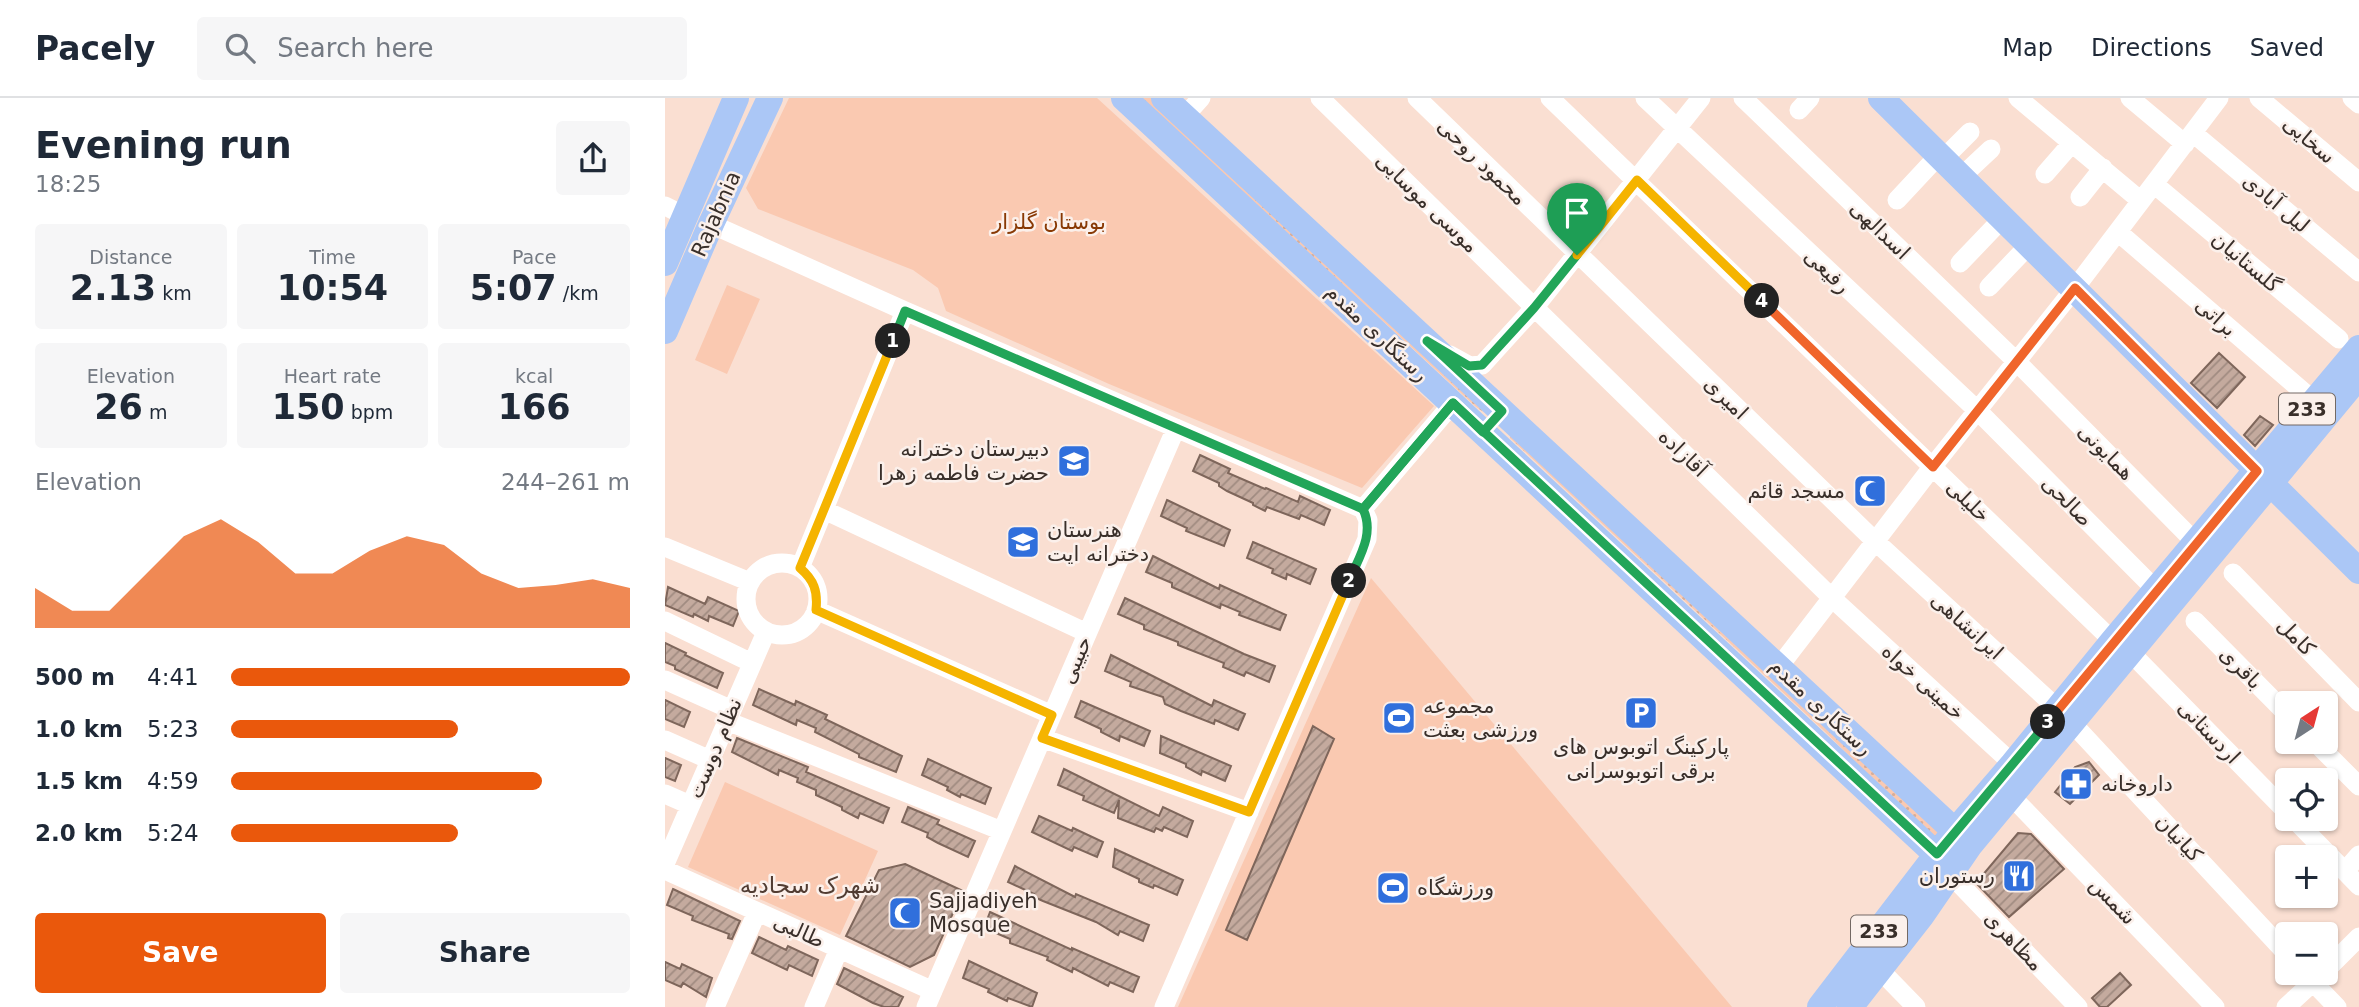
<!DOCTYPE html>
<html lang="en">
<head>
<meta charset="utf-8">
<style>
	body { margin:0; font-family:"DejaVu Sans","Noto Naskh Arabic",sans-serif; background:#f6f6f7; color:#1f2937; height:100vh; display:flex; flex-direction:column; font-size:26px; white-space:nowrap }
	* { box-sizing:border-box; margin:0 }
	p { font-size:23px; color:#747a83 }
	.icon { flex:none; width:38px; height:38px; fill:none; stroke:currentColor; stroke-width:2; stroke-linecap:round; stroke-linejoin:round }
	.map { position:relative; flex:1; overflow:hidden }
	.panel { display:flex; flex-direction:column; background:#fff; width:665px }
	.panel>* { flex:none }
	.needle { width:46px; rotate:36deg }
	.buttons { position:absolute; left:1610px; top:593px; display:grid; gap:14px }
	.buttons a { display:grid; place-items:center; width:63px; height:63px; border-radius:7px; background:#fff; box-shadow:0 2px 5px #0004; font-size:35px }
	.pin { position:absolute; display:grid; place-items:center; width:60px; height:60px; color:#fff; margin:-72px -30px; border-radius:50% 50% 50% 0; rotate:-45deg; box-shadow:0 0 7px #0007 }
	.pin .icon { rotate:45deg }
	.km { position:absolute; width:35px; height:35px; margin:-18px; border-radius:50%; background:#222; color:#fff; font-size:19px; line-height:35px; text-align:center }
	.round { display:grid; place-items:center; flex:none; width:74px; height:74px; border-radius:7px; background:#f6f6f7 }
	.overview { display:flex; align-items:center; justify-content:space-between; height:119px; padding:0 35px }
	h1 { font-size:38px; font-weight:600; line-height:52px }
	.metrics { display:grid; grid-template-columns:repeat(3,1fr); gap:10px; height:119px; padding:7px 35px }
	.metrics div { display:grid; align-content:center; border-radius:7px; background:#f6f6f7; text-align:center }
	.metrics b { font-size:35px; font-weight:600 }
	.metrics small { font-size:19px; font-weight:400 }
	.metrics p { font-size:19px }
	.chart { height:196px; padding:14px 35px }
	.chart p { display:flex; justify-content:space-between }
	.chart svg { width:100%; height:126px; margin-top:7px; fill:#ea580c; opacity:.7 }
	.action { display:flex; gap:14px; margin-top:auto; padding:14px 35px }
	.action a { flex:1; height:80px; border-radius:7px; background:#ea580c; color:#fff; font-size:28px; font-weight:600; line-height:80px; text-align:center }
	.action a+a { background:#f6f6f7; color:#1f2937 }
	ul { padding:0 35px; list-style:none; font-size:23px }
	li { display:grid; grid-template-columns:112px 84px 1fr; align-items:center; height:52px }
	li i { height:18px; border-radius:9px; background:#ea580c }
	header { display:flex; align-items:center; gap:42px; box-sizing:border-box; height:98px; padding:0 35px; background:#fff; border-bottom:2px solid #e0e1e3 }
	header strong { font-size:33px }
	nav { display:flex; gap:38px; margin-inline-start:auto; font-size:24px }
	.search { width:490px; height:63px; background:#f6f6f7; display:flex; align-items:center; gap:18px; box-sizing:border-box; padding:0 24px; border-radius:7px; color:#747a83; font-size:26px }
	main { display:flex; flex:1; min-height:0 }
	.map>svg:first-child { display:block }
</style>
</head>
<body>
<header>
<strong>Pacely</strong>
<div class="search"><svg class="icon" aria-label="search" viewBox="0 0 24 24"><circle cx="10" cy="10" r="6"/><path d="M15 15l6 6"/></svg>Search here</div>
<nav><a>Map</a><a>Directions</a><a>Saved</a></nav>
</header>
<main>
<section class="panel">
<div class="overview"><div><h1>Evening run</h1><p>18:25</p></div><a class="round"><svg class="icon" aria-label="share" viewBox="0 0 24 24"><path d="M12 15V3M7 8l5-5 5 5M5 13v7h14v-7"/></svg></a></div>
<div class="metrics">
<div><p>Distance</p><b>2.13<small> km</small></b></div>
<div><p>Time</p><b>10:54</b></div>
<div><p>Pace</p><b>5:07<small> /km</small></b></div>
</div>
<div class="metrics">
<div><p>Elevation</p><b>26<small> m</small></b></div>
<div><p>Heart rate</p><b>150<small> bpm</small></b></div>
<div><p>kcal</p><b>166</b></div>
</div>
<div class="chart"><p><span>Elevation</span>244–261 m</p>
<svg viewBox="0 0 160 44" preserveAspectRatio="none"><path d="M0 44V30L10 38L20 38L30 25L40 12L50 6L60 14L70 25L80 25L90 17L100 12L110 15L120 25L130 30L140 29L150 27L160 30V44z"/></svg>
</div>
<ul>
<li><b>500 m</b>4:41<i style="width:100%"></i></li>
<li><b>1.0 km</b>5:23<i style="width:57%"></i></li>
<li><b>1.5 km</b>4:59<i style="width:78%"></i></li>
<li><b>2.0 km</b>5:24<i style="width:57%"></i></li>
</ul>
<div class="action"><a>Save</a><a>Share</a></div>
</section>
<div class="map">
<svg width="1694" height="909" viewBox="0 0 1694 909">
	<defs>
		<pattern id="grass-dots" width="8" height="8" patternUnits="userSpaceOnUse" patternTransform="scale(1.75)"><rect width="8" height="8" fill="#fac9b1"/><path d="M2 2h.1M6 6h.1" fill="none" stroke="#d7ad98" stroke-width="1.8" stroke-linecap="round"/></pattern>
		<pattern id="building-hatch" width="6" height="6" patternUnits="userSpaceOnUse" patternTransform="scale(1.75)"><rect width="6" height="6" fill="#c4aa9e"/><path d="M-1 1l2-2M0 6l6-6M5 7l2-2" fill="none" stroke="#a08b81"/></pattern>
	</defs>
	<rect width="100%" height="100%" fill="#fadfd2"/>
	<!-- grass -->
	<path fill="url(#grass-dots)" d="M476 0H489L820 315 811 309Z
		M845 334 1272 730 1274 738H1267L1253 725 1157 631 845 340Z"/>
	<!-- park -->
	<path fill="#fac9b1" d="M124 0H432L769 308 697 390 444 286 281 213 273 190 248 172 93 111 81 90Z
		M62 187 95 201 62 276 30 262Z
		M706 480 1067 909H513Z
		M60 684 213 753 175 837 23 769Z"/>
	<!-- building -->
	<path fill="url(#building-hatch)" stroke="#7e665b" stroke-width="2" d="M1554 255 1580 279 1552 310 1526 285Z
		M1595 318 1608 327 1590 348 1579 337Z
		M535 357 565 371 563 375 600 391 601 390 633 404 635 398 665 412 659 427 636 417 634 421 602 409 600 413 588 407V405L562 393 554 388V385L528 373Z
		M502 402 565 432 559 448 521 433 522 430 496 418Z
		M588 444 651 471 645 486 622 476 621 481 607 475 608 471 582 460Z
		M488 458 554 491 555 487 621 517 615 532 574 517 575 514 556 506 555 510 507 489V485L481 474Z
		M3 489 40 506 43 499 74 513 68 528 44 518 43 523 29 516 28 519 0 507Z
		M460 500 579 556 610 568 604 584 581 574 579 578 558 569 559 565 513 547V544L479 531V527L453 516Z
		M0 545 21 555 20 557 58 575 52 590 10 571V568L0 564Z
		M446 557 547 608 549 602 580 616 573 632 550 622 549 626 516 613 500 606 498 599 465 588 466 584 440 573Z
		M94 591 130 607 131 603 162 617 160 621 237 658 231 674 194 659V656L150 634 151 630 132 622 131 627 88 607Z
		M0 602 25 614 19 629 0 621Z
		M416 603 485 633 479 648 455 638 454 643 436 634V631L410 619Z
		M648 628 669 641 582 842 561 832Z
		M496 638 566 668 560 683 537 673 536 677 521 669V666L495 655Z
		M72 640 143 669 141 674 224 710 218 725 195 715 193 720 177 712V709L151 697V692L132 684 133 680 114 672 113 677 67 654Z
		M0 660 16 667 10 683 0 679Z
		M263 661 326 690 320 706 296 696 295 699 282 692 283 689 257 677Z
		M1424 664 1434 677 1405 706 1390 694 1410 669Z
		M399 671 494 718 498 709 528 723 522 739 499 729 497 733 491 730 489 734 453 720 454 702 449 715 418 702 419 698 393 687Z
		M243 709 274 722 272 726 310 743 303 759 273 745 262 739 263 735 237 724Z
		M374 718 407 733 408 730 438 744 432 759 409 749 407 753 367 734Z
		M1353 735 1366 736 1399 771 1344 819 1311 785Z
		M450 751 518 782 512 797 489 787 488 790 474 784V781L448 769Z
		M240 766 298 793 269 857 245 869 181 838 214 772Z
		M350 768 410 799 411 796 484 827 478 843 455 833 453 837 431 824 378 803 369 799V796L343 784Z
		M8 791 75 823 67 841 63 840 64 836 27 822 28 818 2 807Z
		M325 814 407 852V850L474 879 468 894 445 884 443 888 408 870 407 874 382 862 383 859 345 845V841L319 830Z
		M94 839 121 852 123 848 153 862 147 878 124 867 122 872 87 855Z
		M304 863 372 895 367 909 343 900 342 903 323 894 324 891 298 880Z
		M0 864 15 871 17 866 47 880 41 899 18 885 16 889 0 882Z
		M179 870 238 899 233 909H219L208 905 172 886Z
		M1455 875 1466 887 1442 909H1435L1427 900Z"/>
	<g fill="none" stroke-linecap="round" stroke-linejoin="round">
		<!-- minor -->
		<path stroke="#fff" stroke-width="19" d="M655 0 1168 501 1348 666
			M752 0 1211 444 1393 611
			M885 0 1448 543
			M980 0 1313 313 1492 493
			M1078 0 1352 264 1530 444
			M1353 0 1476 103
			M1465 0 1520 46
			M1594 0 1694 84
			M1687 0 1694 6
			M1134 12 1145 0
			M519 19 536 0
			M1528 35 1694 174
			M1278 61 1305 34
			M1380 76 1407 45
			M1296 79 1326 51
			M1489 86 1674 241
			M1415 99 1438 70
			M1232 102 1274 57
			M0 108 20 118
			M46 126 240 213 698 411 703 422 702 441 499 909
			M1453 134 1649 303
			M1295 165 1338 120
			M1324 189 1365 146
			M785 257 805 268 817 267 869 210 1036 0
			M698 411 788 305
			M159 412 422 535
			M0 449 85 484
			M81 501a36 36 0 1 1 72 0a36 36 0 1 1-72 0Z
			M135 470 240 213
			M1568 475 1694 604
			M151 512 387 617
			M0 523 87 565
			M1530 523 1622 616
			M1465 554 1622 714
			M1113 570 1268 368 1410 190 1554 0
			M0 582 67 612
			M62 623 337 733
			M1407 625 1622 856
			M377 640 584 714
			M0 642 45 662
			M1650 644 1694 688
			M0 696 25 707
			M1346 698 1550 909
			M1629 721 1694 788
			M0 766 101 534
			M0 772 268 893
			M1680 773 1694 757
			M1285 776 1413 909
			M1214 871 1251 909
			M1661 872 1694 839
			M1641 877 1672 909
			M50 909 92 814
			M149 909 174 851
			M261 909 511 330
			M1621 909 1658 875"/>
		<!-- major -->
		<path stroke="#abc7f6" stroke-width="26" d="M459 0 1288 772
			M499 0 1305 747
			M1216 0 1694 473
			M0 165 71 0
			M0 233 46 126 105 0
			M1155 909 1290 733 1348 666 1448 543 1694 250
			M1185 909 1257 817 1305 747 1694 278"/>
	</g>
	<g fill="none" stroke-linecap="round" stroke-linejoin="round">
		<defs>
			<path id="split-1" d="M228 243 240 213 698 411 788 305 818 334 837 313 762 243 804 268 817 267 869 210 912 157"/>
			<path id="split-2" d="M228 243 135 470C149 482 153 493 151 512L387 617 377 640 584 714 684 483"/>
			<path id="split-3" d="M684 483C694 459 710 436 698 411L788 305 1272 756 1383 624"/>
			<path id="split-4" d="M1097 203 1268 369 1410 190 1592 373 1383 624"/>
			<path id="split-5" d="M912 157 972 82 1097 203"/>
		</defs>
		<!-- split-1 casing -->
		<use href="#split-1" stroke="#fff" stroke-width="14"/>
		<!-- split-2 casing -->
		<use href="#split-2" stroke="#fff" stroke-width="14"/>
		<!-- split-3 casing -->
		<use href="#split-3" stroke="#fff" stroke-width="14"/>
		<!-- split-4 casing -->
		<use href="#split-4" stroke="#fff" stroke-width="14"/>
		<!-- split-5 casing -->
		<use href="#split-5" stroke="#fff" stroke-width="14"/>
		<!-- split-1 -->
		<use href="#split-1" stroke="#22a559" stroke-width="9"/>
		<!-- split-2 -->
		<use href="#split-2" stroke="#f5b400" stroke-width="9"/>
		<!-- split-3 -->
		<use href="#split-3" stroke="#22a559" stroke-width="9"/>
		<!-- split-4 -->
		<use href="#split-4" stroke="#f0652b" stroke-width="9"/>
		<!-- split-5 -->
		<use href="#split-5" stroke="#f5b400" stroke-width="9"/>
	</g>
	<!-- icons -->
	<defs>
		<symbol id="school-square" viewBox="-11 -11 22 22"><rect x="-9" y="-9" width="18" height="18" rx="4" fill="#306fdc" stroke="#fbf0eb"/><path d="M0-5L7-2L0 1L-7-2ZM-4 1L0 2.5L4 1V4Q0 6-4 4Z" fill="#fff"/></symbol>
		<symbol id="mosque-square" viewBox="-11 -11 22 22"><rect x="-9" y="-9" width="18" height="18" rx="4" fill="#306fdc" stroke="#fbf0eb"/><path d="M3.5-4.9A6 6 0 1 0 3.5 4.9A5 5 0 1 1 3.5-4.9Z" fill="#fff"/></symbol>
		<symbol id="parking-square" viewBox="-11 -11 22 22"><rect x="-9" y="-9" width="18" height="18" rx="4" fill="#306fdc" stroke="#fbf0eb"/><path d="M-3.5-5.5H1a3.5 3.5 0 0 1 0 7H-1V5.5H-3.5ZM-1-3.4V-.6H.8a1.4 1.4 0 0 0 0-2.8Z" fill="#fff"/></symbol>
		<symbol id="stadium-square" viewBox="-11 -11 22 22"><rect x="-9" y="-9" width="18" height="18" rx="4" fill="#306fdc" stroke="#fbf0eb"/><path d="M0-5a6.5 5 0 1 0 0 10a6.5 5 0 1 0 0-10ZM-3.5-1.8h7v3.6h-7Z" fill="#fff"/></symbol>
		<symbol id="pharmacy-square" viewBox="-11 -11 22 22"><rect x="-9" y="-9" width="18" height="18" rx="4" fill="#306fdc" stroke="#fbf0eb"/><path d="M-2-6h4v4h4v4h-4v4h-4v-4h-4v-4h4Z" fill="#fff"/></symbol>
		<symbol id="restaurant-square" viewBox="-11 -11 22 22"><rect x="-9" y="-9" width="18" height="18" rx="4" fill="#306fdc" stroke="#fbf0eb"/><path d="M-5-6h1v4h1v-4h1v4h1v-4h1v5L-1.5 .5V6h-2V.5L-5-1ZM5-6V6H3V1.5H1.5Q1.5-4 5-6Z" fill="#fff"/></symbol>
	</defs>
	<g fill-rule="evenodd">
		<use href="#school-square" x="390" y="344" width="38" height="38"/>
		<use href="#mosque-square" x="1186" y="374" width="38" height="38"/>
		<use href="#school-square" x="339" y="425" width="38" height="38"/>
		<use href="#parking-square" x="957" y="596" width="38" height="38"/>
		<use href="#stadium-square" x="715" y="601" width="38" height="38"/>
		<use href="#pharmacy-square" x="1392" y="667" width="38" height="38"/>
		<use href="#restaurant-square" x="1335" y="759" width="38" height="38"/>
		<use href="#stadium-square" x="709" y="771" width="38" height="38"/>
		<use href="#mosque-square" x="221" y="796" width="38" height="38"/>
	</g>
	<g text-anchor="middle" stroke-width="5" stroke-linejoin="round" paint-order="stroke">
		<!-- shield labels -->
		<g fill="#fbf0eb" stroke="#736964" stroke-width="2">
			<rect x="1614" y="295.5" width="56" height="31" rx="5"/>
			<rect x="1186" y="817.5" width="56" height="31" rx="5"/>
		</g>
		<g font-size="19" font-weight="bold" fill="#392f2a">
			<text x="1642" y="318">233</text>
			<text x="1214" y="840">233</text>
		</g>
		<!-- street labels -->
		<g font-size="21" fill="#392f2a" stroke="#fbf0eb">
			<text transform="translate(1644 42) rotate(40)" y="7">سخایی</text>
			<text transform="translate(817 64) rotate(44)" y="7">محمود روحی</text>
			<text transform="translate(762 105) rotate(44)" y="7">موسی موسایی</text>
			<text transform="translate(1611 105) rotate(40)" y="7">لیل آبادی</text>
			<text transform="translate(51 116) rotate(-66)" y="7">Rajabnia</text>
			<text transform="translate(1215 132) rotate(44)" y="7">اسدالهی</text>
			<text transform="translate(1581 164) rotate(40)" y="7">گلستانیان</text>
			<text transform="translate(1162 173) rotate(43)" y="7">رفیعی</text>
			<text transform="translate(1551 219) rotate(41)" y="7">براتی</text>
			<text transform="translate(712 235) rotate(43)" y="7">رستگاری مقدم</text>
			<text transform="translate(1061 300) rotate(44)" y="7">امیری</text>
			<text transform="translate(1441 354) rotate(45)" y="7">همایونی</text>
			<text transform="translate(1018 355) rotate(44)" y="7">آقازاده</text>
			<text transform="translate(1303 403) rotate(44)" y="7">خلیلی</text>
			<text transform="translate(1402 403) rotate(45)" y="7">صالحی</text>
			<text transform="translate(1302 528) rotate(42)" y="7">ایرانشاهی</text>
			<text transform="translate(1631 539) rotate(46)" y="7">کامل</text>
			<text transform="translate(411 562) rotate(-67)" y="7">حبیبی</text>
			<text transform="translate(1576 570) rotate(45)" y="7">باقری</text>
			<text transform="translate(1258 584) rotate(42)" y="7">خمینی خواه</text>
			<text transform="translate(1156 609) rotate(43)" y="7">رستگاری مقدم</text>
			<text transform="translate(1544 634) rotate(46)" y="7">اردستانی</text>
			<text transform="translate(50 650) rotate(-67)" y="7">نظام دوست</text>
			<text transform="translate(1514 740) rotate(47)" y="7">کیانیان</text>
			<text transform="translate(1448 803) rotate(46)" y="7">شمس</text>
			<text transform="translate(134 833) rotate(24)" y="7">طالبی</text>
			<text transform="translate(1349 843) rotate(46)" y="7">مظاهری</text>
		</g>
		<!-- park labels -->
		<g font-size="21" fill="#883904" stroke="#fbf0eb">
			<text x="384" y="131">بوستان گلزار</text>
		</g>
		<!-- poi labels -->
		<g font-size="21" fill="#392f2a" stroke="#fbf0eb" text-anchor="start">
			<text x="384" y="358" text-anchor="end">دبیرستان دخترانه<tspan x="384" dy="24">حضرت فاطمه زهرا</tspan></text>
			<text x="1180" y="400" text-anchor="end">مسجد قائم</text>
			<text x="382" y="439">هنرستان<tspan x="382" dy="24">دخترانه ایت</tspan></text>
			<text x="758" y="615">مجموعه<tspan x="758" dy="24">ورزشی بعثت</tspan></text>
			<text x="976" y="656" text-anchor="middle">پارکینگ اتوبوس های<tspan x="976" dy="24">برقی اتوبوسرانی</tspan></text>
			<text x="1436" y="693">داروخانه</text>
			<text x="1330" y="785" text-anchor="end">رستوران</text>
			<text x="752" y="797">ورزشگاه</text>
			<text x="264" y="810">Sajjadiyeh<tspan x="264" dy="24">Mosque</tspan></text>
		</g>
		<!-- neighbourhood labels -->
		<g font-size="23" fill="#513c32" stroke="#fbf0eb">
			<text x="145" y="795">شهرک سجادیه</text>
		</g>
	</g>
</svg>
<div class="buttons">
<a><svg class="needle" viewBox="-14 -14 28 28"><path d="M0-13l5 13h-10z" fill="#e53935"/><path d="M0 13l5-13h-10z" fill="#747a83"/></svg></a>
<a><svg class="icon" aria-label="locate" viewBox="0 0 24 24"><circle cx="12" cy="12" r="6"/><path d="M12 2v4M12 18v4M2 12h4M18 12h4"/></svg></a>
<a>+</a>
<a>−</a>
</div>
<div class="pin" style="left:912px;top:157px;background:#1e9e55"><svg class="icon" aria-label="arrive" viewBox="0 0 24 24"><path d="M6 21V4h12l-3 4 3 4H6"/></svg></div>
<b class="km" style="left:228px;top:243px">1</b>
<b class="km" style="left:684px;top:483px">2</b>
<b class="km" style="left:1383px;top:624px">3</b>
<b class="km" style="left:1097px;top:203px">4</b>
</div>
</main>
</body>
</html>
